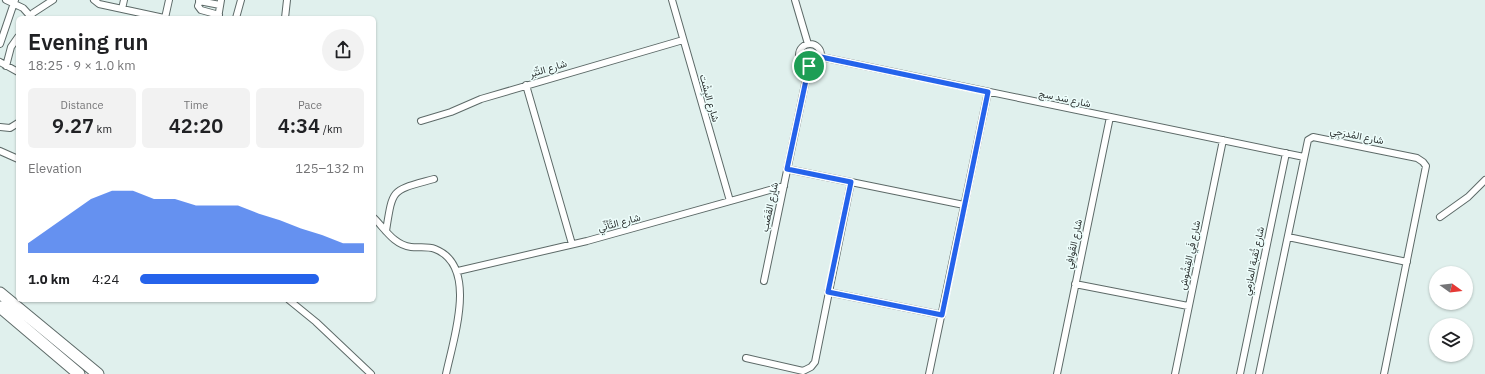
<!DOCTYPE html>
<html lang="en">
<head>
<meta charset="utf-8">
<style>
	body { margin:0; font-family:"IBM Plex Sans",Vazirmatn,sans-serif; background:#f2f2f2; color:#202124; height:100vh; display:flex; flex-direction:column; font-size:15px; white-space:nowrap }
	* { box-sizing:border-box; margin:0 }
	p { font-size:13px; color:#757577 }
	.icon { flex:none; width:22px; height:22px; fill:none; stroke:currentColor; stroke-width:2; stroke-linecap:round; stroke-linejoin:round }
	.map { position:relative; flex:1; overflow:hidden }
	.drawer { position:absolute; left:16px; top:16px; width:360px; height:286px; display:flex; flex-direction:column; background:#fff; border-radius:6px; box-shadow:0 1px 3px #0004 }
	.drawer>* { flex:none }
	.needle { width:26px; rotate:105deg }
	.fabs { position:absolute; left:1429px; top:266px; display:grid; gap:8px }
	.fabs a { display:grid; place-items:center; width:44px; height:44px; border-radius:50%; background:#fff; box-shadow:0 1px 3px #0004; font-size:20px }
	.pin { position:absolute; display:grid; place-items:center; width:34px; height:34px; color:#fff; margin:-17px; border:2px solid #fff; border-radius:50%; box-shadow:0 1px 4px #0007 }
	.round { display:grid; place-items:center; flex:none; width:42px; height:42px; border-radius:21px; background:#f2f2f2 }
	.headline { display:flex; align-items:center; justify-content:space-between; height:68px; padding:0 12px }
	h1 { font-size:22px; font-weight:600; line-height:30px }
	.metrics { display:grid; grid-template-columns:repeat(3,1fr); gap:6px; height:68px; padding:4px 12px }
	.metrics div { display:grid; align-content:center; border-radius:6px; background:#f2f2f2; text-align:center }
	.metrics b { font-size:20px; font-weight:600 }
	.metrics small { font-size:11px; font-weight:400 }
	.metrics p { font-size:11px }
	.chart { height:112px; padding:8px 12px }
	.chart p { display:flex; justify-content:space-between }
	.chart svg { width:100%; height:72px; margin-top:4px; fill:#2563eb; opacity:.7 }
	ul { padding:0 12px; list-style:none; font-size:13px }
	li { display:grid; grid-template-columns:64px 48px 1fr; align-items:center; height:30px }
	li i { height:10px; border-radius:5px; background:#2563eb }
	.map>svg:first-child { display:block }
</style>
</head>
<body>
<div class="map">
<svg width="1485" height="374" viewBox="0 0 1485 374">
	<rect width="100%" height="100%" fill="#e0f0ed"/>
	<g fill="none" stroke-linecap="round" stroke-linejoin="round">
		<defs>
			<path id="street" d="M6 0 23 8 32 18
				M94 0 99 4 164 18
				M200 0 198 6 201 10 219 15
				M672 0 730 201
				M795 0 808 44
				M199 1 220 5
				M122 9 124 0
				M29 18 33 13 53 0
				M165 18 169 0
				M218 18 221 0
				M236 18 241 0
				M285 18 287 0
				M0 44 15 0
				M799 55a11 11 0 1 1 22 0a11 11 0 1 1-22 0Z
				M821 57 1304 157
				M0 62 18 72
				M6 66 11 47 18 37
				M526 85 572 244
				M421 121 451 112 481 99 683 40
				M0 127 10 128 18 123
				M0 151 18 159
				M787 169 964 205
				M1440 217 1468 197 1485 180
				M374 218C385 229 394 245 411 247 419 248 427 246 435 249 479 266 453 340 446 374
				M386 231C393 187 391 191 434 179
				M1288 237 1407 262
				M458 271 587 241 784 186
				M764 281 809 65
				M1075 284 1188 306
				M828 292 942 315
				M289 300 316 322 371 374
				M746 358 803 371 811 367 815 362 851 182
				M929 374 988 92
				M1057 374 1110 117
				M1175 374 1223 140
				M1240 374 1286 153
				M1259 374 1308 140 1313 137 1417 158 1423 162 1426 166 1384 374"/>
			<path id="highway" d="M0 293 98 374
				M0 307 79 374"/>
		</defs>
		<!-- street casing -->
		<use href="#street" stroke="#5d6a68" stroke-width="8"/>
		<!-- highway casing -->
		<use href="#highway" stroke="#5d6a68" stroke-width="13"/>
		<!-- street -->
		<use href="#street" stroke="#fff" stroke-width="6"/>
		<!-- highway -->
		<use href="#highway" stroke="#fff" stroke-width="11"/>
	</g>
	<g fill="none" stroke-linecap="round" stroke-linejoin="round">
		<defs>
			<path id="route" d="M821 57 988 92 942 315 828 292 851 182 787 169 809 66 818 63Z"/>
		</defs>
		<!-- route casing -->
		<use href="#route" stroke="#fff" stroke-width="8"/>
		<!-- route -->
		<use href="#route" stroke="#2563eb" stroke-width="5"/>
	</g>
	<g text-anchor="middle" stroke-width="3" stroke-linejoin="round" paint-order="stroke">
		<!-- street labels -->
		<g font-size="10" fill="#2b3130" stroke="#edfdfb">
			<text transform="translate(548 68) rotate(-17)" y="4">شارع التِّبْر</text>
			<text transform="translate(710 98) rotate(74)" y="4">شارع البِشْت</text>
			<text transform="translate(1065 98) rotate(12)" y="4">شارع سَد سِج</text>
			<text transform="translate(1357 135) rotate(11)" y="4">شارع المُدرَجِي</text>
			<text transform="translate(769 207) rotate(-78)" y="4">شارع القَصَب</text>
			<text transform="translate(619 222) rotate(-15)" y="4">شارع التَّأنِّي</text>
			<text transform="translate(1073 244) rotate(-78)" y="4">شارع القَوافِي</text>
			<text transform="translate(1189 255) rotate(-78)" y="4">شارع فَي القِشُوش</text>
			<text transform="translate(1253 261) rotate(-78)" y="4">شارع ثُقبة المازمي</text>
		</g>
	</g>
</svg>
<div class="fabs">
<a><svg class="needle" viewBox="-14 -14 28 28"><path d="M0-13l5 13h-10z" fill="#e53935"/><path d="M0 13l5-13h-10z" fill="#757577"/></svg></a>
<a><svg class="icon" aria-label="layers" viewBox="0 0 24 24"><path d="M12 4l9 5-9 5-9-5zM3 14l9 5 9-5"/></svg></a>
</div>
<div class="pin" style="left:809px;top:66px;background:#1e9e55"><svg class="icon" aria-label="arrive" viewBox="0 0 24 24"><path d="M6 21V4h12l-3 4 3 4H6"/></svg></div>
<section class="drawer">
<div class="headline"><div><h1>Evening run</h1><p>18:25 · 9 × 1.0 km</p></div><a class="round"><svg class="icon" aria-label="share" viewBox="0 0 24 24"><path d="M12 15V3M7 8l5-5 5 5M5 13v7h14v-7"/></svg></a></div>
<div class="metrics">
<div><p>Distance</p><b>9.27<small> km</small></b></div>
<div><p>Time</p><b>42:20</b></div>
<div><p>Pace</p><b>4:34<small> /km</small></b></div>
</div>
<div class="chart"><p><span>Elevation</span>125–132 m</p>
<svg viewBox="0 0 160 44" preserveAspectRatio="none"><path d="M0 44V38L10 29L20 20L30 11L40 6L50 6L60 11L70 11L80 15L90 15L100 15L110 20L120 24L130 29L140 33L150 38L160 38V44z"/></svg>
</div>
<ul>
<li><b>1.0 km</b>4:24<i style="width:80%"></i></li>
</ul>
</section>
</div>
</body>
</html>
